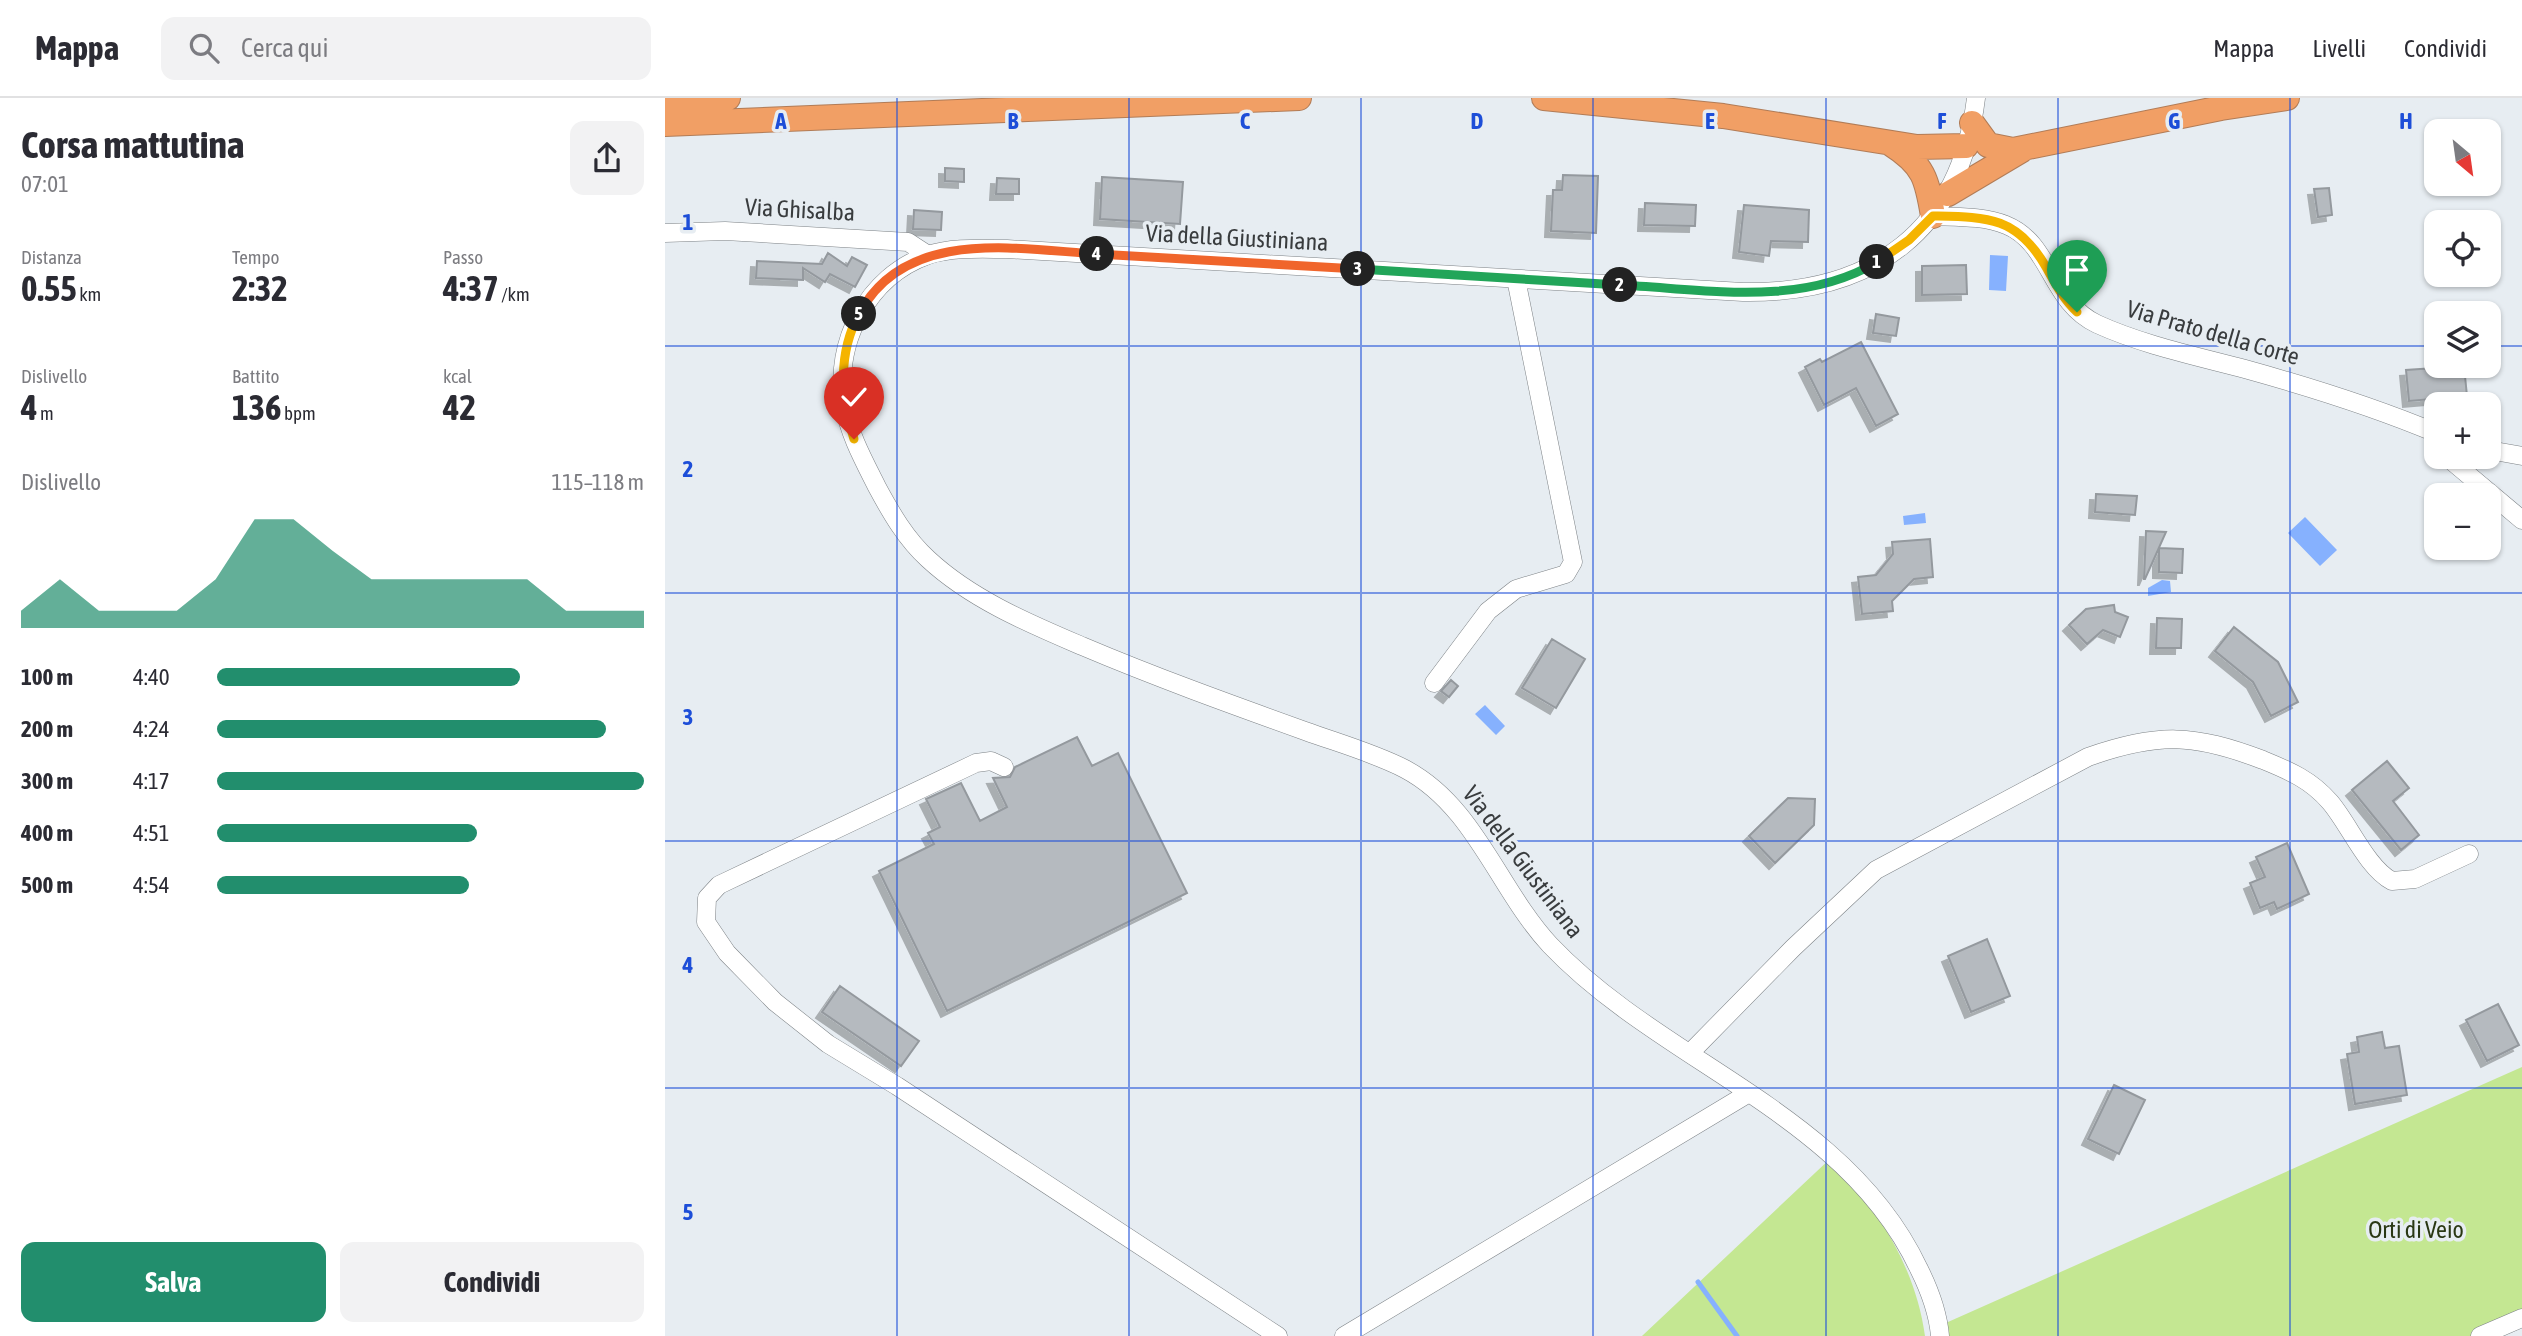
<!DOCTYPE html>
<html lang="it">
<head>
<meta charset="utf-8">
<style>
	body { margin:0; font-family:"Asap Condensed",sans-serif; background:#f2f2f3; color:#2b2b33; height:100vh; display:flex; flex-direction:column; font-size:26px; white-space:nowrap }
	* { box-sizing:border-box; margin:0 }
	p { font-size:23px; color:#7c7c81 }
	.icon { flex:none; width:38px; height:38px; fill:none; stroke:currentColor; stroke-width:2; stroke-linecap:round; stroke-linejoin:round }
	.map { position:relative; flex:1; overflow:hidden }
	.sheet { display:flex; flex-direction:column; background:#fff; width:665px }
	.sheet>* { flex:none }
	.needle { width:46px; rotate:151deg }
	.tools { position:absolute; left:1759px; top:21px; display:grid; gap:14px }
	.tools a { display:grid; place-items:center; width:77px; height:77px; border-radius:14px; background:#fff; box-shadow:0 2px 5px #0004; font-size:35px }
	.pin { position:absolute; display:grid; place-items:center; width:60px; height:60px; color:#fff; margin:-72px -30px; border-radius:50% 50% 50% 0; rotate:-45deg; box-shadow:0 0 7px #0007 }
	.pin .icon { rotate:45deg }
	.km { position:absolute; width:35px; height:35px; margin:-18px; border-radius:50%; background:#222; color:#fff; font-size:19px; line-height:35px; text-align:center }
	.round { display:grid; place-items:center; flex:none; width:74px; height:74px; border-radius:14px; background:#f2f2f3 }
	.overview { display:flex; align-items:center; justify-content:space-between; height:119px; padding:0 21px }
	h1 { font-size:38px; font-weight:700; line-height:52px }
	.metrics { display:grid; grid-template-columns:repeat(3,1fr); gap:10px; height:119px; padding:7px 21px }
	.metrics div { display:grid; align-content:center }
	.metrics b { font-size:35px; font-weight:700 }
	.metrics small { font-size:19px; font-weight:400 }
	.metrics p { font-size:19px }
	.chart { height:196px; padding:14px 21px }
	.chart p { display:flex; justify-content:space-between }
	.chart svg { width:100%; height:126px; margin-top:7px; fill:#228e6d; opacity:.7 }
	.action { display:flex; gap:14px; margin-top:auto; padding:14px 21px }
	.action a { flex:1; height:80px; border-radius:14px; background:#228e6d; color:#fff; font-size:28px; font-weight:700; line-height:80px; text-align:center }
	.action a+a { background:#f2f2f3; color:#2b2b33 }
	ul { padding:0 21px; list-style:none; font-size:23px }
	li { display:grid; grid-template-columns:112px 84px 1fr; align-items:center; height:52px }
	li i { height:18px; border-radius:9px; background:#228e6d }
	header { display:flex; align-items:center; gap:42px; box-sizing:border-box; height:98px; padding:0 35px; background:#fff; border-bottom:2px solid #e1e1e2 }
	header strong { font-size:33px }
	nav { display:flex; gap:38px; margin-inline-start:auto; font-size:24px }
	.search { width:490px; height:63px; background:#f2f2f3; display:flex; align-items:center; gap:18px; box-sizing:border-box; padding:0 24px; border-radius:14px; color:#7c7c81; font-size:26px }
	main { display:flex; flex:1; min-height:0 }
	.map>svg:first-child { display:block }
</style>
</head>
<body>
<header>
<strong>Mappa</strong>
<div class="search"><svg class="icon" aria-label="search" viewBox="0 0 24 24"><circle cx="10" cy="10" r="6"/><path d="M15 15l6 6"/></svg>Cerca qui</div>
<nav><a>Mappa</a><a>Livelli</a><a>Condividi</a></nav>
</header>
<main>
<section class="sheet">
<div class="overview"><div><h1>Corsa mattutina</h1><p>07:01</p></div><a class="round"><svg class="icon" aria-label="share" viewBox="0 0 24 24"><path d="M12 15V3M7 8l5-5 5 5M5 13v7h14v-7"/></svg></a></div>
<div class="metrics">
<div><p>Distanza</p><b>0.55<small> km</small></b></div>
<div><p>Tempo</p><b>2:32</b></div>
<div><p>Passo</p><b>4:37<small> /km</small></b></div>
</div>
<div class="metrics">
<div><p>Dislivello</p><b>4<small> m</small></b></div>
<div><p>Battito</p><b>136<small> bpm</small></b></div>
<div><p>kcal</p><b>42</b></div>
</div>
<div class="chart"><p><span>Dislivello</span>115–118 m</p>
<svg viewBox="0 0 160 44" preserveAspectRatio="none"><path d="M0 44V38L10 27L20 38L30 38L40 38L50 27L60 6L70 6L80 17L90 27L100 27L110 27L120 27L130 27L140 38L150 38L160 38V44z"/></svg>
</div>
<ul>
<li><b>100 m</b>4:40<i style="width:71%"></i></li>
<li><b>200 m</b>4:24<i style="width:91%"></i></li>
<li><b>300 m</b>4:17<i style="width:100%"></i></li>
<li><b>400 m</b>4:51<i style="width:61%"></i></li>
<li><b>500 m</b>4:54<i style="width:59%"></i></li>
</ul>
<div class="action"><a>Salva</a><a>Condividi</a></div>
</section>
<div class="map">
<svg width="1857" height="1238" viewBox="0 0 1857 1238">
	<defs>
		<filter id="shadow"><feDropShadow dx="-6" dy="6" stdDeviation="0" flood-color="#0004"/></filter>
	</defs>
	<rect width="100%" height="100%" fill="#e7edf2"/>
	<!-- green -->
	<path fill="#c4e792" d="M1857 969V1226L1828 1238H1276L1274 1228Z
		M1167 1059C1213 1113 1250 1167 1260 1238H977Z"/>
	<!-- water -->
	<path fill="#86b1fe" d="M1325 157 1343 158 1341 193 1324 192Z
		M1260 415 1261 425 1239 427 1238 418Z
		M1640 419 1672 452 1655 468 1623 435Z
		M1497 482 1505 483 1506 494 1483 498V490Z
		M820 607 840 628 831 637 810 616Z"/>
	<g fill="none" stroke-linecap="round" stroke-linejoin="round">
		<!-- stream -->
		<path stroke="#86b1fe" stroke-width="5" d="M1033 1184 1072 1238"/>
	</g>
	<!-- building -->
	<path fill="#b5babf" stroke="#94999e" stroke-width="2" filter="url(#shadow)" d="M280 70 299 71V84L280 83Z
		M898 77 933 78 931 135 886 133 888 92H897Z
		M437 79 518 84 515 126 435 121Z
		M332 80 354 81V96H331Z
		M1664 90 1667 117 1653 119 1649 91Z
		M980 105 1031 107 1030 128 979 127Z
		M1079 107 1144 112 1143 144 1106 143 1104 158 1074 154Z
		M249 112 277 114 276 132 248 131Z
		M163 155 182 168 187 159 202 167 190 189 165 176 160 184 138 170V182L91 180 92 163 157 166Z
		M1301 167 1302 196 1257 197V168Z
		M1211 216 1234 220 1231 238 1208 235Z
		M1196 244 1233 316 1211 328 1191 290 1159 307 1140 269 1155 261 1157 264Z
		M1799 268 1802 298 1744 303 1741 272Z
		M1431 396 1472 398 1470 417 1430 414Z
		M1481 433 1501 434 1480 481H1479Z
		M1265 441 1268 479 1249 481 1227 503 1228 513 1197 516 1193 479 1211 477 1228 456 1227 444Z
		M1494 450 1518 451 1517 475 1494 474Z
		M1449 507 1450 514 1463 519 1455 539 1438 532 1422 546 1404 527 1421 511Z
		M1492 520 1517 521 1516 550H1491Z
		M1569 529 1613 564 1633 604 1606 618 1588 584 1550 553Z
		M887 541 920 561 891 610 857 590Z
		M786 582 793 588 784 599 776 593Z
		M412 639 427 668 453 655 522 795 282 913 214 773 269 746 263 735 275 729 261 701 296 685 315 723 342 709 328 680 345 679 350 669Z
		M1722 663 1744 690 1728 703 1754 737 1736 752 1687 692Z
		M1123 700 1150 701 1149 727 1110 765 1084 738Z
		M1622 745 1644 796 1612 811 1609 804 1595 810 1585 785 1600 779 1591 759Z
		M1322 841 1345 898 1306 914 1283 858Z
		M175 888 254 943 236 968 157 914Z
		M1833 906 1854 947 1822 963 1801 922Z
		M1717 934 1720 950 1734 948 1742 997 1690 1006 1682 956 1694 954 1692 939Z
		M1449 987 1480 1002 1454 1056 1423 1041Z"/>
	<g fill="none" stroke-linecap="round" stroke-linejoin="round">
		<defs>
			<path id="minor" d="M1268 118C1291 119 1320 118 1341 127 1386 145 1385 204 1432 226 1478 247 1531 258 1580 271 1645 289 1709 309 1771 335
				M0 135 60 133 243 144 263 157
				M1824 352 1857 358
				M1782 359 1857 422
				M769 585 823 513 851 491 901 476 908 464 851 181
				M339 669 326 663 311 665 54 787 42 800 41 824 62 855 110 904 163 946 232 988 613 1238
				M1025 955 1128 850 1211 772 1423 659C1494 634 1529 636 1598 662 1625 673 1646 682 1665 704 1684 726 1702 770 1727 783L1750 781 1804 756
				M679 1238 1084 995
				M1275 1238C1273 1215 1264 1191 1254 1171 1181 1015 998 966 885 847 833 791 810 708 740 671 709 655 673 645 640 633 565 606 490 579 417 548 363 525 306 501 263 461 241 441 226 415 212 389 199 363 184 336 179 307 169 244 202 179 263 157 288 149 317 151 342 151L1078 194C1208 196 1295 133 1311 0
				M1815 1238 1857 1220"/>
			<path id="highway" d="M879 0 1058 18 1252 49 1301 48
				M0 2 63 0
				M1307 25 1323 47 1348 52 1556 10 1622 0
				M0 26 634 0
				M1226 46C1259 67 1262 81 1268 118
				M1283 96 1357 52"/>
		</defs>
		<!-- minor casing -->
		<use href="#minor" stroke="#7d8286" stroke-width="19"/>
		<!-- highway casing -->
		<use href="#highway" stroke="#b17c57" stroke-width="26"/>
		<!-- minor -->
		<use href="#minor" stroke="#fff" stroke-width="18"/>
		<!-- highway -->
		<use href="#highway" stroke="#f19f65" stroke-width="24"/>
	</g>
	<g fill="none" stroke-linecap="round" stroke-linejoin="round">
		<defs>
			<path id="split-1" d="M1212 164 1244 142 1268 118C1321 119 1352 118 1381 169 1390 185 1398 201 1412 214"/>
			<path id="split-2" d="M955 187C1040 191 1135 210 1212 164"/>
			<path id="split-3" d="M693 171 955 187"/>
			<path id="split-4" d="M432 156 693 171"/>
			<path id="split-5" d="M194 216C240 129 351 151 432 156"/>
			<path id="split-6" d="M189 341C175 300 173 255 194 216"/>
		</defs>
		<!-- split-1 casing -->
		<use href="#split-1" stroke="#fff" stroke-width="14"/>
		<!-- split-2 casing -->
		<use href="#split-2" stroke="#fff" stroke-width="14"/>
		<!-- split-3 casing -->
		<use href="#split-3" stroke="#fff" stroke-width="14"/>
		<!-- split-4 casing -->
		<use href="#split-4" stroke="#fff" stroke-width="14"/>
		<!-- split-5 casing -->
		<use href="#split-5" stroke="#fff" stroke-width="14"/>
		<!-- split-6 casing -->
		<use href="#split-6" stroke="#fff" stroke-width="14"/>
		<!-- split-1 -->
		<use href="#split-1" stroke="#f5b400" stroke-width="9"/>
		<!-- split-2 -->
		<use href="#split-2" stroke="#22a559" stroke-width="9"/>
		<!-- split-3 -->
		<use href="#split-3" stroke="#22a559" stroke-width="9"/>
		<!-- split-4 -->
		<use href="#split-4" stroke="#f0652b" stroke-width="9"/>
		<!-- split-5 -->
		<use href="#split-5" stroke="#f0652b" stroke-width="9"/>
		<!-- split-6 -->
		<use href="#split-6" stroke="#f5b400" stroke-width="9"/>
	</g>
	<!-- grid -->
	<path fill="none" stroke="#1d4ed8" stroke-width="2" stroke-opacity="0.55" d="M232 0V1238M464 0V1238M696 0V1238M928 0V1238M1161 0V1238M1393 0V1238M1625 0V1238M0 248H1771M1824 248H1857M0 495H1857M0 743H1857M0 990H1857"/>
	<g text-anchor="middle" stroke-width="7" stroke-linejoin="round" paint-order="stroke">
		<!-- street labels -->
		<g font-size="24" fill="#393c3e" stroke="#e7edf2">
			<text transform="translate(135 112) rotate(3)" y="8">Via Ghisalba</text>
			<text transform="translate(572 140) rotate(3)" y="8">Via della Giustiniana</text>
			<text transform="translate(1548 235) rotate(16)" y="8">Via Prato della Corte</text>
			<text transform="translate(858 764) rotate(53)" y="8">Via della Giustiniana</text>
		</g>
		<!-- park labels -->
		<g font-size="24" fill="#2a3814" stroke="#e7edf2">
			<text x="1751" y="1140">Orti di Veio</text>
		</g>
	</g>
	<g font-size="23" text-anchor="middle" font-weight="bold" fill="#1d4ed8" stroke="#e7edf2" stroke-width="7" stroke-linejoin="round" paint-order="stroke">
		<text x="116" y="31">A</text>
		<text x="348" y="31">B</text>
		<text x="580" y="31">C</text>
		<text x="812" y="31">D</text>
		<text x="1045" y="31">E</text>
		<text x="1277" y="31">F</text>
		<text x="1509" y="31">G</text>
		<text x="1741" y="31">H</text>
		<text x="23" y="132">1</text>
		<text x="23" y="379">2</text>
		<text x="23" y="627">3</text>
		<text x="23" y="875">4</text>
		<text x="23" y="1122">5</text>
	</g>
</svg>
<div class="tools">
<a><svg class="needle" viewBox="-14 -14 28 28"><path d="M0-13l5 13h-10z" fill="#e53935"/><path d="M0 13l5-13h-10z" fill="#7c7c81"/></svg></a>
<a><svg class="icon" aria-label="locate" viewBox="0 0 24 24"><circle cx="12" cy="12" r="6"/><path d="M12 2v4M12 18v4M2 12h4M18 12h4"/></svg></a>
<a><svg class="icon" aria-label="layers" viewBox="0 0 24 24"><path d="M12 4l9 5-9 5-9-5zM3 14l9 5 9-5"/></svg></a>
<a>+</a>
<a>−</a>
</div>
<div class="pin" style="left:1412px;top:214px;background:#1e9e55"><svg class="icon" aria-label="arrive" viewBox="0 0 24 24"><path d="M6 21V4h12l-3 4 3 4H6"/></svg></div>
<div class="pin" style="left:189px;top:341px;background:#d93025"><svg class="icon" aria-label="check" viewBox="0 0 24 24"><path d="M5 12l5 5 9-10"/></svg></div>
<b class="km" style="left:1212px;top:164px">1</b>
<b class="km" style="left:955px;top:187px">2</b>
<b class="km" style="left:693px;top:171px">3</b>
<b class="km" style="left:432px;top:156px">4</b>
<b class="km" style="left:194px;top:216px">5</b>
</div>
</main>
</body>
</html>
